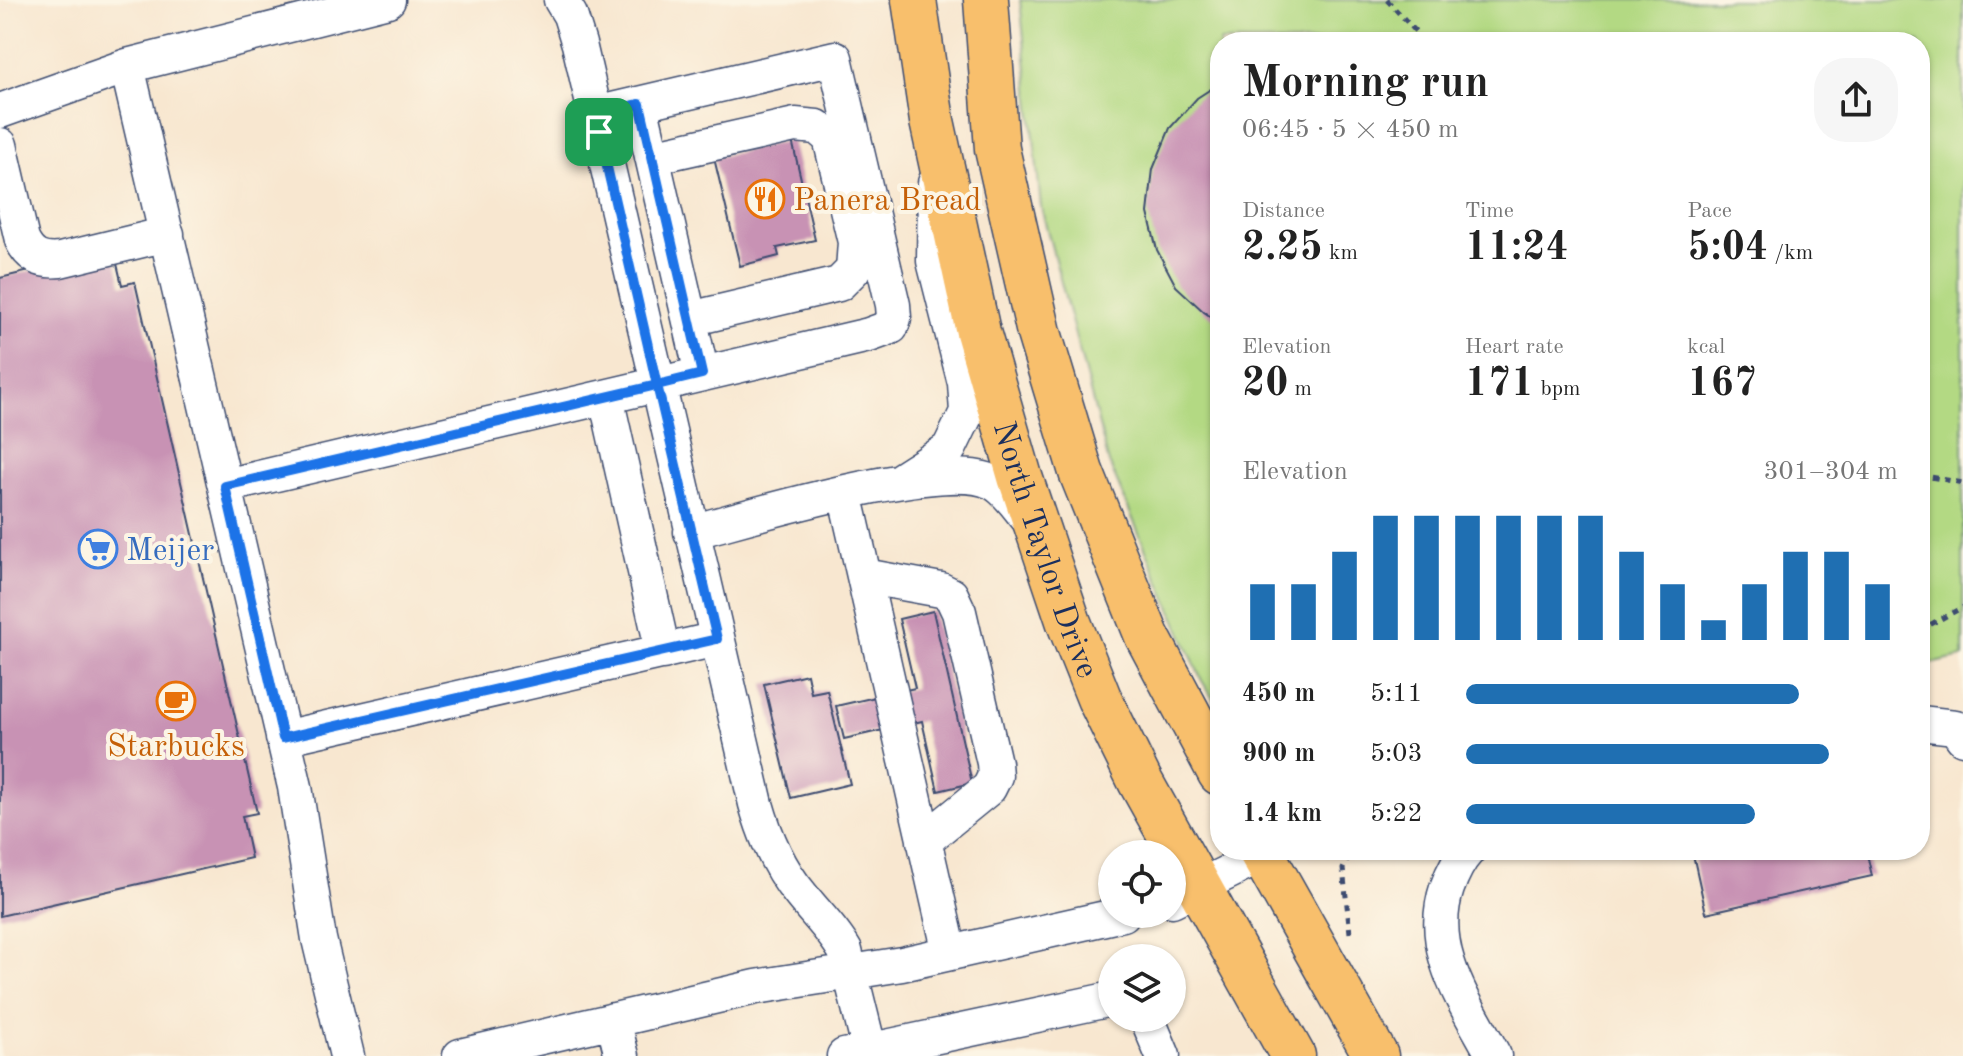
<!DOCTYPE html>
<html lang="en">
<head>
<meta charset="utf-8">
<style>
	body { margin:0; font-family:"Old Standard TT",serif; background:#f6f6f6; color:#222; height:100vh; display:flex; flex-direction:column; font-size:30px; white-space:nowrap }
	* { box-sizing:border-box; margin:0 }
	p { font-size:26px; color:#767676 }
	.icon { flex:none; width:44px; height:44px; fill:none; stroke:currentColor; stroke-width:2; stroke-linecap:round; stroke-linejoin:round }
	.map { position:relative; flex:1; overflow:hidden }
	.details { position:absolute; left:1210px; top:32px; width:720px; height:828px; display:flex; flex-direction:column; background:#fff; border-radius:32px; box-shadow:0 2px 6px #0004 }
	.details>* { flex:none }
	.fabs { position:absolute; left:1098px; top:840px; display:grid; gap:16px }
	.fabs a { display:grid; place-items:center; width:88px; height:88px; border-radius:50%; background:#fff; box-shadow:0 2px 6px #0004; font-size:40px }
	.pin { position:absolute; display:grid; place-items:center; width:68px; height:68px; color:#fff; margin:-34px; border-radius:16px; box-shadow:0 4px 12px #0006 }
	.round { display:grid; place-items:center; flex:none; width:84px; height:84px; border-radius:32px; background:#f6f6f6 }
	.headline { display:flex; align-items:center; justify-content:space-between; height:136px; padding:0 32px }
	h1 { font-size:44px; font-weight:700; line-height:60px }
	.stats { display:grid; grid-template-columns:repeat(3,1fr); gap:12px; height:136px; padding:8px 32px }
	.stats div { display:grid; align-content:center }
	.stats b { font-size:40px; font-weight:700 }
	.stats small { font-size:22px; font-weight:400 }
	.stats p { font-size:22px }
	.chart { height:224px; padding:16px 32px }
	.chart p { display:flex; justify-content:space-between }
	.chart svg { width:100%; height:144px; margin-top:8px; stroke:#1f6fb2; stroke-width:6 }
	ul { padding:0 32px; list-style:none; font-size:26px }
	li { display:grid; grid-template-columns:128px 96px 1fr; align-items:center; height:60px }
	li i { height:20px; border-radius:10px; background:#1f6fb2 }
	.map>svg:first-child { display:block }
</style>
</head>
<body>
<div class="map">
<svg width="1963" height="1056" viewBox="0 0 1963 1056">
	<rect width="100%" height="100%" fill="#fcf5e5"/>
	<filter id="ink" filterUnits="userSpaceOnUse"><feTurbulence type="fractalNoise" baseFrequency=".0125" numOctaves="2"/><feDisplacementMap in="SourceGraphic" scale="16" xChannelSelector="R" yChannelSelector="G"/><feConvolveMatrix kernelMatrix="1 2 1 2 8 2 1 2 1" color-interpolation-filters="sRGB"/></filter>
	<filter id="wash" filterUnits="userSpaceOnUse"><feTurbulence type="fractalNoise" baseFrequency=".006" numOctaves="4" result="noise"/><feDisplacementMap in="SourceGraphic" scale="32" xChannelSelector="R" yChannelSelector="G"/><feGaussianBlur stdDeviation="1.8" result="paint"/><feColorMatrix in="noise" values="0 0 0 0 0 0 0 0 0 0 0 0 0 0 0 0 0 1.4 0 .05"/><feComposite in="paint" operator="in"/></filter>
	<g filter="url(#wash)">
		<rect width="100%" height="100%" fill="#f8e7d0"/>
		<!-- green -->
		<path fill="#b3d983" stroke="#678470" stroke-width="2" d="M1020 0H1963V657L1920 666V42H1220V710L1201 679 1109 463 1041 207Z"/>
		<g id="blocks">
			<!-- building -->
			<path fill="#c892b4" d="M1220 83V323L1204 312 1176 286 1157 250 1148 213 1153 169 1170 128 1197 98Z
				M792 140 815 240 777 248 779 256 740 266 714 158Z
				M114 251 122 285 135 282 257 813 242 816 251 858 0 916V278Z
				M933 611 972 783 938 791 922 721 844 739 836 706 915 688 899 619Z
				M807 674 811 693 827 690 850 784 791 798 764 684Z
				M1692 850H1866L1872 876 1706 913Z"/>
		</g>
	</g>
	<g filter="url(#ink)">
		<use href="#blocks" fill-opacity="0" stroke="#3c4b6f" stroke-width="2"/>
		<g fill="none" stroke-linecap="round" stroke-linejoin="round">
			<defs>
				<path id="minor" d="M561 0 570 15 579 44 756 804C765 836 780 870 801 895 816 914 833 930 845 951L871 1056
					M127 66 295 787 319 939 347 1056
					M640 104 702 374
					M0 111 127 66 388 0
					M0 145 22 240C30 257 41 262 60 260L167 234
					M652 157 795 125 817 127 830 138 855 242 853 270 839 284 690 319
					M606 397 663 652
					M902 479 949 449 967 412 965 383 934 261 935 183
					M225 486 869 335 891 327 894 318 893 305 835 58 595 114
					M845 493 950 953
					M691 532C750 517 943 457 992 482 1007 489 1019 509 1030 521
					M864 576 941 590 951 595 959 612 994 763 995 776 989 788 924 841
					M1920 723 1955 727 1963 738
					M283 738 717 639
					M1468 850C1458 861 1452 874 1447 888 1426 950 1466 1003 1494 1056
					M1172 900 1263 855
					M1147 1018 1163 1056
					M613 1020 622 1056
					M460 1056 756 987 902 964 1123 914
					M844 1056 1112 999"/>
				<g id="major">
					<path id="s1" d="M914 0 932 121 978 332 1020 477 1069 623 1099 698 1140 781 1293 1056"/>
					<path d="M986 0 997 149 1039 333 1081 472 1147 636 1220 773"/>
					<path d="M1260 850 1376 1056"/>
				</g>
			</defs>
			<!-- minor casing -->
			<use href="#minor" stroke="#3c4b6f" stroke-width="37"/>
			<!-- major casing -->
			<use href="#major" stroke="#3c4b6f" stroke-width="47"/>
			<!-- path -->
			<path stroke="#3c4b6f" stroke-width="5" stroke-dasharray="6 6" stroke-linecap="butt" d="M1387 0 1419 35 1422 42
				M1920 475 1963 483
				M1920 630 1963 607
				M1350 933 1343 869 1352 850"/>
			<!-- minor -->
			<use href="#minor" stroke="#fff" stroke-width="34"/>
			<!-- major -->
			<use href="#major" stroke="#f8bf6c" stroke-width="44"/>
		</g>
	</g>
	<g fill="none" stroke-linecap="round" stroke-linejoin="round" filter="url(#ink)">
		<defs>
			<path id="route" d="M599 132 657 385 225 486 283 738 717 639 657 385 702 374 640 104 595 114 599 132"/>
		</defs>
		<!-- route casing -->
		<use href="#route" stroke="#fff" stroke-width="16"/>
		<!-- route -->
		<use href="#route" stroke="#1a73e8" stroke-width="10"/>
	</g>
	<!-- icons -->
	<defs>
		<symbol id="restaurant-ring" viewBox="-11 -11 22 22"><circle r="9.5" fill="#fcf5e5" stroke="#e8710a" stroke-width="1.5"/><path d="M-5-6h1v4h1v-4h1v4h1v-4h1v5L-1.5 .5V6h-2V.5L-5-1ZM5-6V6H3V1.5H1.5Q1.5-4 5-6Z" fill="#e8710a"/></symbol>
		<symbol id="supermarket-ring" viewBox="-11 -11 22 22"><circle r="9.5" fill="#fcf5e5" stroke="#3f7fe0" stroke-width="1.5"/><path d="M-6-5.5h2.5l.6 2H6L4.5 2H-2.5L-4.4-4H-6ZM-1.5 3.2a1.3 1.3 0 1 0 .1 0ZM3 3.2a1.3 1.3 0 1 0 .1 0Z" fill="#3f7fe0"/></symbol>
		<symbol id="cafe-ring" viewBox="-11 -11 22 22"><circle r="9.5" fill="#fcf5e5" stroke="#e8710a" stroke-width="1.5"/><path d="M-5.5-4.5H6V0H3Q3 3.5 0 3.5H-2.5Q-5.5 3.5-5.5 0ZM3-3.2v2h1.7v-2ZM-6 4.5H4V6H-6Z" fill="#e8710a"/></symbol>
	</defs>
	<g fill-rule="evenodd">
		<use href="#restaurant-ring" x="743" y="177" width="44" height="44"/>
		<use href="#supermarket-ring" x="76" y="527" width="44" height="44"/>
		<use href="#cafe-ring" x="154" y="679" width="44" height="44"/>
	</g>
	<g text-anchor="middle" stroke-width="8" stroke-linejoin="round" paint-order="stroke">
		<!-- food labels -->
		<g font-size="32" fill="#c56008" stroke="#fcf5e5" text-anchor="start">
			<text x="793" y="210">Panera Bread</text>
			<text x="176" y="756" text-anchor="middle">Starbucks</text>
		</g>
		<!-- street labels -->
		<g font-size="32" fill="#1b2f5e" stroke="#fcf5e5">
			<text dy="11" stroke="none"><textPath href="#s1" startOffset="566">North Taylor Drive</textPath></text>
		</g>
		<!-- shop labels -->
		<g font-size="32" fill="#366cbe" stroke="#fcf5e5" text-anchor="start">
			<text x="126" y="560">Meijer</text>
		</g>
	</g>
</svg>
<div class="fabs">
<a><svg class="icon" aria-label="locate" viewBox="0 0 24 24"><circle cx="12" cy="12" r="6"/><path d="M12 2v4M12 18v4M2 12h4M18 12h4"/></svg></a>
<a><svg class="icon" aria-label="layers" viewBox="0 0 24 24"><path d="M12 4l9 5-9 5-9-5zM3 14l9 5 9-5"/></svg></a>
</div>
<div class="pin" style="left:599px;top:132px;background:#1e9e55"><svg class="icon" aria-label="arrive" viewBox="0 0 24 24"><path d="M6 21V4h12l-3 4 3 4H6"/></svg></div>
<section class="details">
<div class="headline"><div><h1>Morning run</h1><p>06:45 · 5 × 450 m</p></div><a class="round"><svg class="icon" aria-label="share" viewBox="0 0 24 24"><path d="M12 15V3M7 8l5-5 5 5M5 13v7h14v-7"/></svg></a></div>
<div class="stats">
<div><p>Distance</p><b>2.25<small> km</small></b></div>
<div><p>Time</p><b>11:24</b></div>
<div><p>Pace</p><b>5:04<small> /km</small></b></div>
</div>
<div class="stats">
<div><p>Elevation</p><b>20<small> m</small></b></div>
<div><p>Heart rate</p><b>171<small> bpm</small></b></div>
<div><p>kcal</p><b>167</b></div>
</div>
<div class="chart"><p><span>Elevation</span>301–304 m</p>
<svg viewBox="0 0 160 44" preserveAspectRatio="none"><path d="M5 44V27M15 44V27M25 44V17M35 44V6M45 44V6M55 44V6M65 44V6M75 44V6M85 44V6M95 44V17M105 44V27M115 44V38M125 44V27M135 44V17M145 44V17M155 44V27"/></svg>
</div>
<ul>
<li><b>450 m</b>5:11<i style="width:77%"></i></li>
<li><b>900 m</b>5:03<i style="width:84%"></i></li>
<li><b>1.4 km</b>5:22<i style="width:67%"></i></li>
</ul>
</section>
</div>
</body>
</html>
